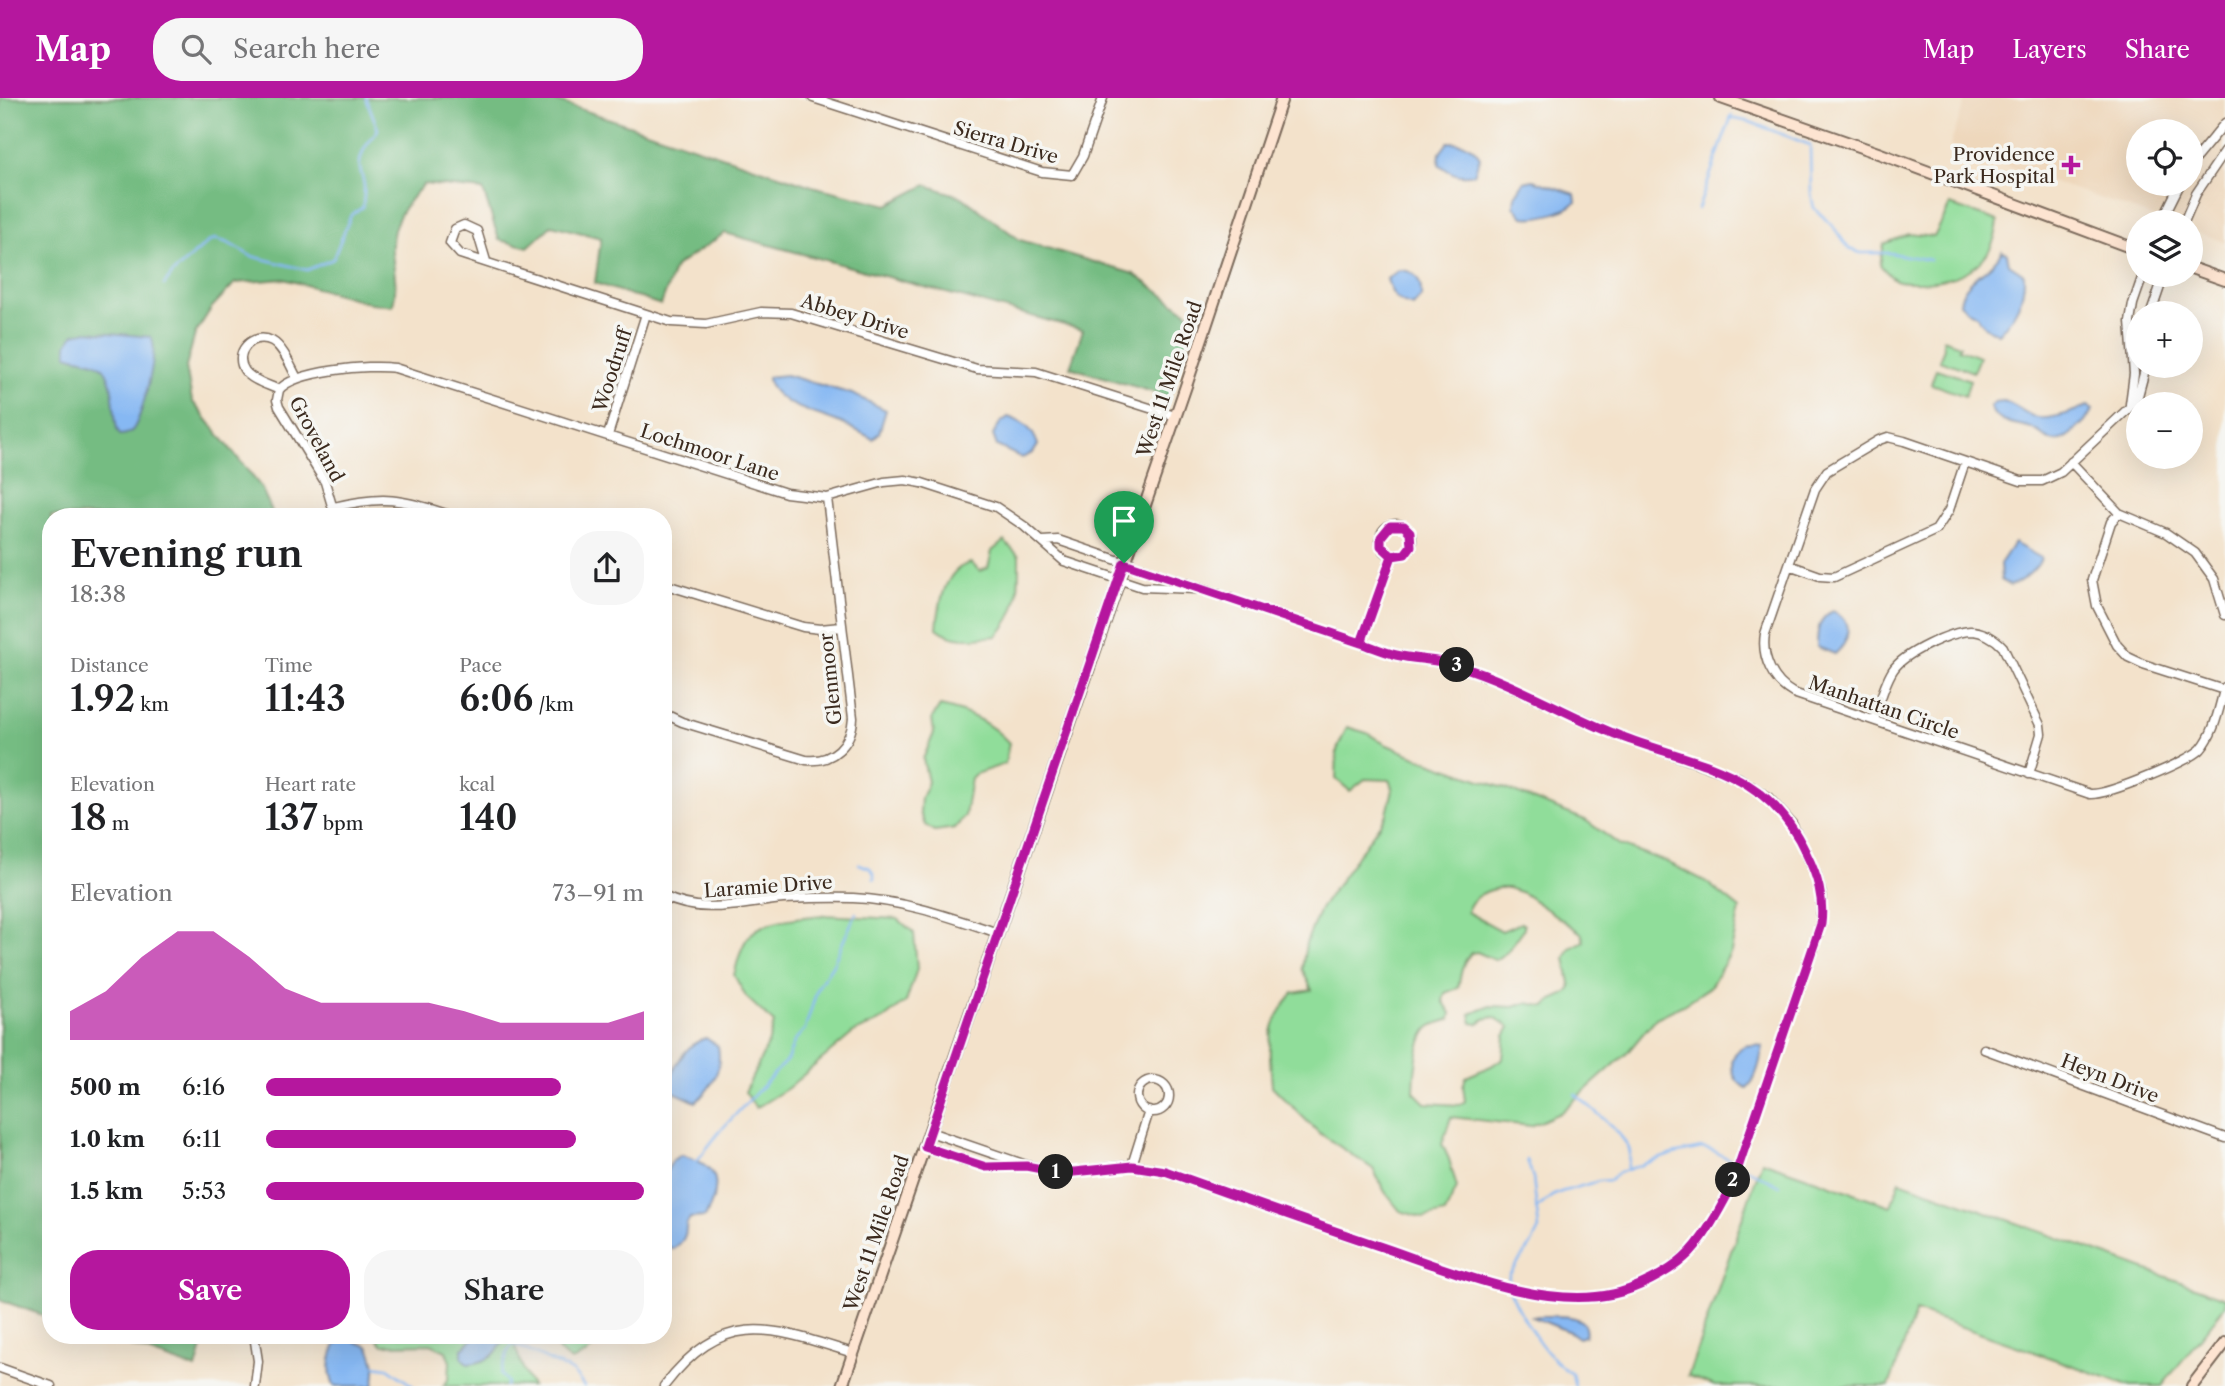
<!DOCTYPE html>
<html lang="en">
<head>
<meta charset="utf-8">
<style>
	body { margin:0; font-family:"Libre Caslon Text",serif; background:#f6f6f6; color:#202124; height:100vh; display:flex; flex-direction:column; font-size:26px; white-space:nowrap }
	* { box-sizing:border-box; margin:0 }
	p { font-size:23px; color:#757577 }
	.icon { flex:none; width:38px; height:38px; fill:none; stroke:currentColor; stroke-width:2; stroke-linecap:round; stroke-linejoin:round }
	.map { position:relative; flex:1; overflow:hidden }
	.panel { position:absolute; left:42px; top:410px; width:630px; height:836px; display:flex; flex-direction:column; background:#fff; border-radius:28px; box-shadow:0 7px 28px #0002 }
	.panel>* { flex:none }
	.tools { position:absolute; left:2126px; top:21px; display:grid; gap:14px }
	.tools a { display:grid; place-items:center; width:77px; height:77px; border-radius:50%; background:#fff; box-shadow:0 7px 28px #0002; font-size:35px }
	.pin { position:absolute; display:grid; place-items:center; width:60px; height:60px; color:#fff; margin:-72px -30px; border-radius:50% 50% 50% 0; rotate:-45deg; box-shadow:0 0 7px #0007 }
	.pin .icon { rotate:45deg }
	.km { position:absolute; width:35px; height:35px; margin:-18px; border-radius:50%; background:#222; color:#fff; font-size:19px; line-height:35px; text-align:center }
	.round { display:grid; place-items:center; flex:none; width:74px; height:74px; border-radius:28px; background:#f6f6f6 }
	.overview { display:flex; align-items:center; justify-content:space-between; height:119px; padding:0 28px }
	h1 { font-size:38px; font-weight:600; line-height:52px }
	.metrics { display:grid; grid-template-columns:repeat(3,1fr); gap:10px; height:119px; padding:7px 28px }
	.metrics div { display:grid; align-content:center }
	.metrics b { font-size:35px; font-weight:600 }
	.metrics small { font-size:19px; font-weight:400 }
	.metrics p { font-size:19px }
	.chart { height:196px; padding:14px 28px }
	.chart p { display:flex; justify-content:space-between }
	.chart svg { width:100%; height:126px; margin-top:7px; fill:#b5179e; opacity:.7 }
	.action { display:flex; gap:14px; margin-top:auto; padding:14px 28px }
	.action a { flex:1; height:80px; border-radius:28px; background:#b5179e; color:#fff; font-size:28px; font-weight:600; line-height:80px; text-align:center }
	.action a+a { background:#f6f6f6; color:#202124 }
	ul { padding:0 28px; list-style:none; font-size:23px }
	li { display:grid; grid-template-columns:112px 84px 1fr; align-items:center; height:52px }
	li i { height:18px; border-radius:9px; background:#b5179e }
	header { display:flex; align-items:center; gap:42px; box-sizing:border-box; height:98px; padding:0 35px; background:#b5179e; color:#fff }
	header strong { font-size:33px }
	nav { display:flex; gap:38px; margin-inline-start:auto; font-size:24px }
	.search { width:490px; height:63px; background:#f6f6f6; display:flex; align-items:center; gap:18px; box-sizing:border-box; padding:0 24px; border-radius:28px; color:#757577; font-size:26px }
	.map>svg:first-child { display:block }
</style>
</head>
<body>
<header>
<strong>Map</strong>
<div class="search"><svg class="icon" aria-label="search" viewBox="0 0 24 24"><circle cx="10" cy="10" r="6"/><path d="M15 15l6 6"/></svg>Search here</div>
<nav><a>Map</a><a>Layers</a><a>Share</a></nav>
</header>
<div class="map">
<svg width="2225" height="1288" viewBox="0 0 2225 1288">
	<rect width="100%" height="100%" fill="#f6f6f2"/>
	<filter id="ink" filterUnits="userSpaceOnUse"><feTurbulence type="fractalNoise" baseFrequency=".0143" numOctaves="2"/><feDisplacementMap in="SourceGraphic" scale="14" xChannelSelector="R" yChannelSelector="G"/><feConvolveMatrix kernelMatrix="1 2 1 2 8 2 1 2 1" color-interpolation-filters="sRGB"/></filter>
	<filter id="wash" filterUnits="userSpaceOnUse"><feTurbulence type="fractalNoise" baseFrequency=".00686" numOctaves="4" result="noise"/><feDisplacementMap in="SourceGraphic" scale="28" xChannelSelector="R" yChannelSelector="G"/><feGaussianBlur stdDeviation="1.57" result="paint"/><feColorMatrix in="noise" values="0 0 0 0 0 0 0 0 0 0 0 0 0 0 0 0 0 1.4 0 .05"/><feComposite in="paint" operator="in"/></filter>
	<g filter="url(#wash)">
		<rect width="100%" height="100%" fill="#f3e2cb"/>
		<!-- built -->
		<path fill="#eed7bb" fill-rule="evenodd" d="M1966 0H2225V144L2191 132V124H2168L1950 48ZM2138 33H2191V86H2138Z"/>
		<!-- green -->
		<path fill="#90dd9a" stroke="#66845c" stroke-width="2" fill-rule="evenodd" d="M1950 107 1998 123C1994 165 1964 182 1924 184 1916 184 1904 185 1896 182 1891 180 1885 172 1880 167L1884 146 1909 136 1934 139Z
			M1943 241 1960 247 1958 251 1979 259 1973 274 1939 262 1944 250Z
			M1936 271 1970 282 1965 298 1931 286Z
			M1004 443 1019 458C1019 491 1020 513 997 538 976 540 954 544 937 530 939 508 944 470 971 465L980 473 988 470 992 453Z
			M940 608C966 613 991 625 1009 645L1005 666 975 676 971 680 965 718 955 730 935 733 925 727 920 715 921 700 928 684 923 661 934 635 932 620Z
			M1347 629 1367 635 1385 646 1421 661 1509 692 1585 722 1620 747 1667 764 1705 783 1740 811 1731 854 1710 889 1683 907 1656 920 1626 956 1560 1015 1531 1028 1451 1019 1442 1046 1449 1061 1457 1090 1445 1115 1424 1120 1400 1113 1385 1094 1373 1071 1318 1034 1272 988C1269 946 1265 930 1293 895L1312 892 1302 871 1306 845 1320 811 1387 716 1393 691 1389 682 1365 681 1350 693 1336 681 1337 652ZM1499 790H1508L1523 795 1581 835 1584 843 1570 850 1565 860 1571 890 1566 896 1552 902 1546 909 1527 905 1514 909 1491 908 1470 916 1472 925 1479 926 1484 921 1494 919 1510 929 1505 938 1503 960 1491 968 1466 979 1463 988 1465 1003 1460 1007 1425 1005 1414 994C1414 978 1417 940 1430 929 1435 925 1444 924 1450 921L1451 915 1443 903 1445 895 1458 890C1461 877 1461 866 1471 855L1477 854 1495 862 1507 854 1524 831V827L1521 825 1502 833 1467 814C1471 799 1484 793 1499 790Z
			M823 817 898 821 914 835 917 871 906 904 884 921 853 935 788 990 756 1010 745 994 768 946 774 925 746 899 734 877C737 867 739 855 744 846 756 820 798 820 823 817Z
			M1762 1063 1891 1108 1900 1083 2225 1200V1208L2162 1288H2131L1916 1213 1889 1288H1715L1688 1278Z
			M374 1237H477L462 1251 469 1266C488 1264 499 1256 505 1237H511C519 1257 520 1269 532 1288H443L449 1281 450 1264 446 1253 431 1246 383 1247Z
			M550 1237H606L586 1256 572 1263C560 1257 556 1249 550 1237Z"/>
		<!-- forest -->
		<path fill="#74bc82" stroke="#587350" stroke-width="2" d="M0 0H547L812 88 888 107 926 87 962 99 1020 142 1134 176 1195 220 1169 299 1070 269 1083 232 725 135 675 169 661 207 595 185 601 140 552 127 528 149 499 142 483 92 424 86C406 105 390 125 392 153 394 176 398 184 393 208L370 205 284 181 235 185 212 209 195 236 186 269 192 303 261 389 274 418H51V1220L0 1202Z
			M99 1237H193L202 1250 196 1271Z"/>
		<!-- water -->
		<path fill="#86b8f3" stroke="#607188" stroke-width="2" d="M1448 44C1463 44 1472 46 1480 59L1474 76C1459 80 1450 75 1439 66L1440 55Z
			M1533 82 1575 96 1576 104C1564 115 1539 121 1523 119L1514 108 1515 98 1524 84Z
			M2002 153 2007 156 2009 166 2024 176C2025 201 2015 218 1998 236 1988 232 1981 227 1977 217L1968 213 1960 206C1962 179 1991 176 2002 153Z
			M1399 172C1416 172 1422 183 1421 199L1413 208C1396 204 1391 196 1387 181Z
			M88 233 151 239C160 251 142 316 134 330 131 335 126 337 120 337L117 331C113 313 115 277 100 267 92 261 77 261 67 257V246L74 236Z
			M786 277 852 296 886 312 879 335 873 341C860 334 847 327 833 322 814 315 769 304 768 279Z
			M2004 303C2016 307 2024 315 2034 319 2048 324 2074 313 2088 308L2093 312C2088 321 2067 344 2055 343 2047 342 2039 333 2031 330 2016 325 1995 327 1990 308L1995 304Z
			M1008 319C1024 324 1033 331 1038 347L1033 355 1022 360 997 348 993 337 1000 325Z
			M2014 445 2041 460C2038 471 2022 483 2010 488L2001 482 2000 466Z
			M1833 513C1854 525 1850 543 1835 556L1817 549C1817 533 1818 520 1833 513Z
			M706 940 718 948C722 972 714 987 696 1004L674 994 669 986C675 966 686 946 706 940Z
			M1757 947 1763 949C1760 963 1757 981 1747 990 1730 984 1725 956 1745 948 1748 947 1753 947 1757 947Z
			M681 1057C720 1067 723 1086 705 1119L690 1120 686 1126C687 1138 683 1144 673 1151L663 1146V1079L673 1062Z
			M1538 1218C1555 1219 1591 1213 1585 1238L1579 1240 1572 1235 1533 1219Z
			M477 1237 506 1238C498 1256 488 1264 468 1266L462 1260V1251Z
			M343 1239 368 1248C375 1260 377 1274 373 1288H334C327 1272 330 1250 343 1239Z"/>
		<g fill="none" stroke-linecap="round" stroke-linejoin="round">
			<!-- stream -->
			<path stroke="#86b8f3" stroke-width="2.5" d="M1730 20 1750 24 1810 47 1811 96 1814 110 1832 127 1849 151 1861 155H1890L1930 162
				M1698 111 1732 17
				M164 187 173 175 208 144 215 141 228 145 251 158 307 172 333 161 351 117 363 109C363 102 365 94 364 87 362 72 356 71 363 54 366 45 375 39 378 31L366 0
				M859 766 870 770 874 775V781
				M1575 996C1588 1007 1627 1038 1630 1054 1630 1060 1628 1066 1627 1071
				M696 1064 721 1032 787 962 795 942 805 931 818 889 833 866 856 815
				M1742 1068 1780 1088
				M1536 1111 1552 1098 1561 1094 1599 1083 1610 1082 1618 1075 1673 1056 1702 1050 1714 1053 1736 1065
				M1508 1186 1509 1177 1531 1147 1539 1131 1533 1080 1527 1062
				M1510 1193C1523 1221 1546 1261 1572 1276L1575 1288
				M502 1237 513 1246 572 1273 584 1288
				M374 1268 388 1270 413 1288
				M506 1288 508 1284 501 1276 508 1253 513 1246"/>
		</g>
	</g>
	<g filter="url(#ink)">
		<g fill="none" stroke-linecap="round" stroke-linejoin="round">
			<defs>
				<path id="street" d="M813 0 1042 74 1072 77 1083 58 1103 0
					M2191 66 2225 25
					M2161 124 2180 86
					M2184 124 2196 96 2225 53
					M486 163 477 133 464 127 455 131 450 145 460 156 671 224 706 226 761 214 791 215 977 271 1036 274 1175 318
					M2151 215 2164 177
					M2146 268 2138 298 2130 309 2061 374 2042 383H2021L1904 343 1888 339 1879 342 1827 373 1815 391 1765 536C1761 559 1773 584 1793 595L2090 696C2108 697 2190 663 2201 651 2215 635 2219 609 2225 589
					M279 292C294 273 370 266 395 270L786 395 827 400 884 384 905 382 922 385 996 409 1024 428 1064 463 1142 489 1196 491
					M279 292 277 302 279 309 325 384 335 418
					M279 292C269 287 251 282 245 273 232 255 253 233 272 243 283 249 291 269 297 280
					M2130 306 2134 276 2130 224 2133 206 2143 177
					M608 337 646 216
					M2071 364 2119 415 2166 435 2195 455 2214 481 2225 517
					M334 409C388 396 402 402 453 418
					M2119 415 2111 424 2092 482 2097 508 2117 547 2128 559 2143 566 2224 592
					M1380 442a16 16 0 1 1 32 0a16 16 0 1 1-32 0Z
					M1789 467 1820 478 1834 479 1936 432 1949 412 1965 364
					M663 486 803 529 820 531 841 529
					M1361 545 1392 458
					M663 615 682 624 806 662C832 665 852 646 853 620L827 400
					M1874 622C1879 606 1884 586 1893 572 1904 555 1950 534 1970 533 1982 533 1995 540 2003 549L2040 627 2041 636 2029 676
					M663 798C703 818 742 805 783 801 806 800 830 799 853 800 903 802 950 819 998 835
					M1984 951 2225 1040
					M1137 998a16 16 0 1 1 32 0a16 16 0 1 1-32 0Z
					M930 1034 1026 1067 1052 1073 1074 1074 1132 1067 1165 1073C1235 1098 1305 1123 1376 1147 1446 1170 1540 1212 1613 1196 1634 1192 1668 1175 1684 1160 1703 1145 1720 1111 1731 1089L1821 826V794L1816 776 1792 726 1768 699 1739 680 1618 637 1497 582 1458 567 1396 557 1058 442 1043 443
					M925 1049 986 1069 1019 1067
					M1132 1067 1149 1013
					M254 1237 258 1263 255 1288
					M0 1270 51 1288
					M664 1288C724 1210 771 1229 853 1255"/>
				<path id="secondary" d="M1721 0 1878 55 2138 152
					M2191 170 2225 182
					M842 1288 1188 282 1282 0
					M2192 1288 2225 1245"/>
			</defs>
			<!-- street casing -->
			<use href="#street" stroke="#7b6a5b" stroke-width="11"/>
			<!-- secondary casing -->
			<use href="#secondary" stroke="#7b6a5b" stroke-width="14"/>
			<!-- street -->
			<use href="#street" stroke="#fff" stroke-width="8"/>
			<!-- secondary -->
			<use href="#secondary" stroke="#fde4d1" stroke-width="10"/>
		</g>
	</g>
	<g fill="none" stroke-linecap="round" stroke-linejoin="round" filter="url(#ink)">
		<defs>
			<path id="route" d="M1124 465 925 1049 986 1069 1026 1068 1052 1073 1074 1074 1132 1068 1165 1073C1235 1098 1305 1123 1376 1147 1445 1170 1540 1212 1613 1196 1634 1192 1668 1175 1684 1160 1702 1145 1720 1111 1731 1090L1821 826C1824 800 1818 779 1806 755 1767 670 1699 668 1620 638 1566 617 1515 585 1459 568 1439 561 1417 562 1396 557 1384 554 1373 549 1361 545L1392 458 1405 456 1411 448 1410 434 1404 428H1390L1381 439V448L1392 458 1361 545 1124 465"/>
		</defs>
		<!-- route casing -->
		<use href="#route" stroke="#fff" stroke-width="14"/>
		<!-- route -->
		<use href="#route" stroke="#b5179e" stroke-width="9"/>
	</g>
	<!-- markers -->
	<path fill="#b5179e" stroke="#f6f6f2" stroke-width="2.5" d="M2067.5 56.5h7v7h7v7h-7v7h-7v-7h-7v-7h7z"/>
	<g text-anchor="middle" stroke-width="7" stroke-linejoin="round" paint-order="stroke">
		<!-- street labels -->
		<g font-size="19" fill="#3b2a1e" stroke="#f6f6f2">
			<text transform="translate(1006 44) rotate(16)" y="7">Sierra Drive</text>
			<text transform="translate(855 218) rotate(17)" y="7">Abbey Drive</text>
			<text transform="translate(612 272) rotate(-72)" y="7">Woodruff</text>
			<text transform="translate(1169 281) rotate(-71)" y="7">West 11 Mile Road</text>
			<text transform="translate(317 341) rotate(62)" y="7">Groveland</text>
			<text transform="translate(710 354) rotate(18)" y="7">Lochmoor Lane</text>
			<text transform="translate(830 581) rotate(-96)" y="7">Glenmoor</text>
			<text transform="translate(1884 609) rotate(19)" y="7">Manhattan Circle</text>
			<text transform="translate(768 788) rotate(-4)" y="7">Laramie Drive</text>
			<text transform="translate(2110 980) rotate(21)" y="7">Heyn Drive</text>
			<text transform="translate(876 1135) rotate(-71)" y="7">West 11 Mile Road</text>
		</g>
		<!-- poi labels -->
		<g font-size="19" fill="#3b2a1e" stroke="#f6f6f2" text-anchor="end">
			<text x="2055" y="63">Providence<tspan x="2055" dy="22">Park Hospital</tspan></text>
		</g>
	</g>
</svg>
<div class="tools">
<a><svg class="icon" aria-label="locate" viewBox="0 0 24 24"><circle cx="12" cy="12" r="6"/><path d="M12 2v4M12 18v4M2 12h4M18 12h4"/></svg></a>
<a><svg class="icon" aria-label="layers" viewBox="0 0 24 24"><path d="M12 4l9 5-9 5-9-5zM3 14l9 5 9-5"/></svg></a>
<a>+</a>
<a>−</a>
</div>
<div class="pin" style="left:1124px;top:465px;background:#1e9e55"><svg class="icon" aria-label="arrive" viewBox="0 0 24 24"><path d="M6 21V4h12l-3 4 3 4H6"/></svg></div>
<b class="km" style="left:1056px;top:1074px">1</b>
<b class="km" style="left:1733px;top:1082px">2</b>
<b class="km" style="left:1457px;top:567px">3</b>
<section class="panel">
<div class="overview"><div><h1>Evening run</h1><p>18:38</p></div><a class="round"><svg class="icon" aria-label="share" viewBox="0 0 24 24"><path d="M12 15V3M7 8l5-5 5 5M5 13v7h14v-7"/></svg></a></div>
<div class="metrics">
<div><p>Distance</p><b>1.92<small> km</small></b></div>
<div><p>Time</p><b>11:43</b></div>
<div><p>Pace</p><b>6:06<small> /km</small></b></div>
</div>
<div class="metrics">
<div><p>Elevation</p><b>18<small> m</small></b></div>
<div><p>Heart rate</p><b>137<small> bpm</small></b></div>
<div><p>kcal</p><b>140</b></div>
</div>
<div class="chart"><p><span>Elevation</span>73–91 m</p>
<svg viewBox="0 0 160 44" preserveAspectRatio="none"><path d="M0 44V34L10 27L20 15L30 6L40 6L50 15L60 26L70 31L80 31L90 31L100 31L110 34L120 38L130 38L140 38L150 38L160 34V44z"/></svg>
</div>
<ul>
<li><b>500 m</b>6:16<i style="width:78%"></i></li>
<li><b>1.0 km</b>6:11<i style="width:82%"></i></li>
<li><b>1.5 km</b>5:53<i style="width:100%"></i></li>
</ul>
<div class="action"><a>Save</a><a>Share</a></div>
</section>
</div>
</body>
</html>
